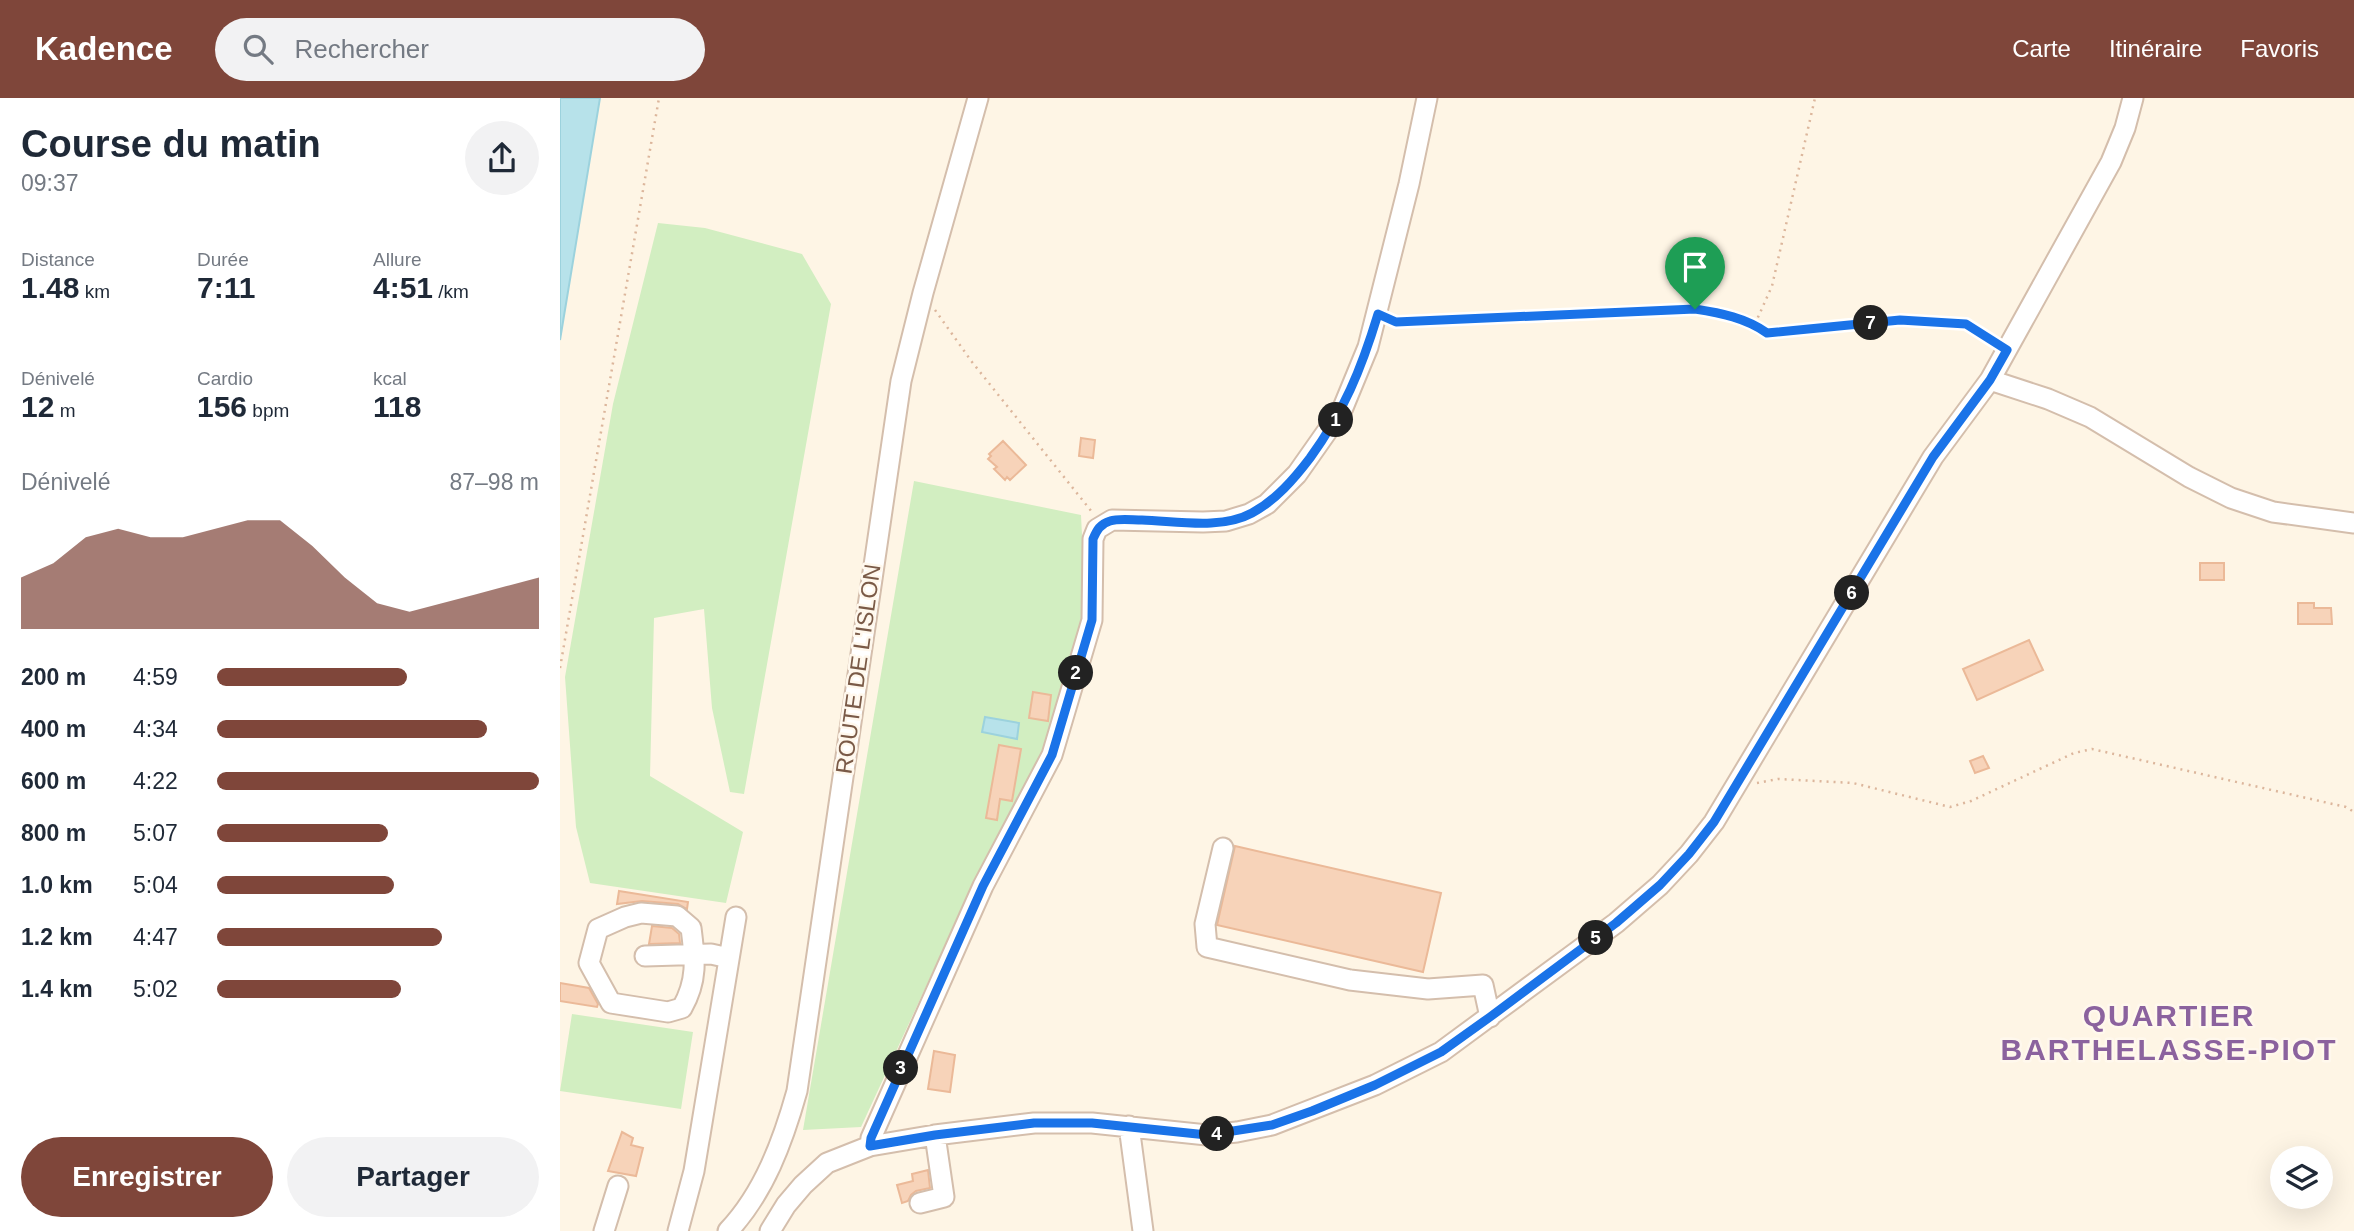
<!DOCTYPE html>
<html lang="fr">
<head>
<meta charset="utf-8">
<style>
	body { margin:0; font-family:Arial,sans-serif; background:#f2f2f3; color:#1f2937; height:100vh; display:flex; flex-direction:column; font-size:26px; white-space:nowrap }
	* { box-sizing:border-box; margin:0 }
	p { font-size:23px; color:#747a83 }
	.icon { flex:none; width:38px; height:38px; fill:none; stroke:currentColor; stroke-width:2; stroke-linecap:round; stroke-linejoin:round }
	.map { position:relative; flex:1; overflow:hidden }
	.sheet { display:flex; flex-direction:column; background:#fff; width:560px }
	.sheet>* { flex:none }
	.tools { position:absolute; left:1710px; top:1048px; display:grid; gap:14px }
	.tools a { display:grid; place-items:center; width:63px; height:63px; border-radius:50%; background:#fff; box-shadow:0 7px 28px #0002; font-size:35px }
	.pin { position:absolute; display:grid; place-items:center; width:60px; height:60px; color:#fff; margin:-72px -30px; border-radius:50% 50% 50% 0; rotate:-45deg; box-shadow:0 0 7px #0007 }
	.pin .icon { rotate:45deg }
	.km { position:absolute; width:35px; height:35px; margin:-18px; border-radius:50%; background:#222; color:#fff; font-size:19px; line-height:35px; text-align:center }
	.round { display:grid; place-items:center; flex:none; width:74px; height:74px; border-radius:37px; background:#f2f2f3 }
	.headline { display:flex; align-items:center; justify-content:space-between; height:119px; padding:0 21px }
	h1 { font-size:38px; font-weight:700; line-height:52px }
	.metrics { display:grid; grid-template-columns:repeat(3,1fr); gap:10px; height:119px; padding:7px 21px }
	.metrics div { display:grid; align-content:center }
	.metrics b { font-size:30px; font-weight:700 }
	.metrics small { font-size:19px; font-weight:400 }
	.metrics p { font-size:19px }
	.chart { height:196px; padding:14px 21px }
	.chart p { display:flex; justify-content:space-between }
	.chart svg { width:100%; height:126px; margin-top:7px; fill:#7f463a; opacity:.7 }
	.primary-button { display:flex; gap:14px; margin-top:auto; padding:14px 21px }
	.primary-button a { flex:1; height:80px; border-radius:42px; background:#7f463a; color:#fff; font-size:28px; font-weight:700; line-height:80px; text-align:center }
	.primary-button a+a { background:#f2f2f3; color:#1f2937 }
	ul { padding:0 21px; list-style:none; font-size:23px }
	li { display:grid; grid-template-columns:112px 84px 1fr; align-items:center; height:52px }
	li i { height:18px; border-radius:9px; background:#7f463a }
	header { display:flex; align-items:center; gap:42px; box-sizing:border-box; height:98px; padding:0 35px; background:#7f463a; color:#fff }
	header strong { font-size:33px }
	nav { display:flex; gap:38px; margin-inline-start:auto; font-size:24px }
	.search { width:490px; height:63px; background:#f2f2f3; display:flex; align-items:center; gap:18px; box-sizing:border-box; padding:0 24px; border-radius:38px; color:#747a83; font-size:26px }
	main { display:flex; flex:1; min-height:0 }
	.map>svg:first-child { display:block }
</style>
</head>
<body>
<header>
<strong>Kadence</strong>
<div class="search"><svg class="icon" aria-label="search" viewBox="0 0 24 24"><circle cx="10" cy="10" r="6"/><path d="M15 15l6 6"/></svg>Rechercher</div>
<nav><a>Carte</a><a>Itinéraire</a><a>Favoris</a></nav>
</header>
<main>
<section class="sheet">
<div class="headline"><div><h1>Course du matin</h1><p>09:37</p></div><a class="round"><svg class="icon" aria-label="share" viewBox="0 0 24 24"><path d="M12 15V3M7 8l5-5 5 5M5 13v7h14v-7"/></svg></a></div>
<div class="metrics">
<div><p>Distance</p><b>1.48<small> km</small></b></div>
<div><p>Durée</p><b>7:11</b></div>
<div><p>Allure</p><b>4:51<small> /km</small></b></div>
</div>
<div class="metrics">
<div><p>Dénivelé</p><b>12<small> m</small></b></div>
<div><p>Cardio</p><b>156<small> bpm</small></b></div>
<div><p>kcal</p><b>118</b></div>
</div>
<div class="chart"><p><span>Dénivelé</span>87–98 m</p>
<svg viewBox="0 0 160 44" preserveAspectRatio="none"><path d="M0 44V26L10 21L20 12L30 9L40 12L50 12L60 9L70 6L80 6L90 15L100 26L110 35L120 38L130 35L140 32L150 29L160 26V44z"/></svg>
</div>
<ul>
<li><b>200 m</b>4:59<i style="width:59%"></i></li>
<li><b>400 m</b>4:34<i style="width:84%"></i></li>
<li><b>600 m</b>4:22<i style="width:100%"></i></li>
<li><b>800 m</b>5:07<i style="width:53%"></i></li>
<li><b>1.0 km</b>5:04<i style="width:55%"></i></li>
<li><b>1.2 km</b>4:47<i style="width:70%"></i></li>
<li><b>1.4 km</b>5:02<i style="width:57%"></i></li>
</ul>
<div class="primary-button"><a>Enregistrer</a><a>Partager</a></div>
</section>
<div class="map">
<svg width="1794" height="1133" viewBox="0 0 1794 1133">
	<rect width="100%" height="100%" fill="#fef5e5"/>
	<!-- green -->
	<path fill="#d2eec1" d="M98 125 145 130 242 156 271 206 184 696 170 694 152 610 144 511 94 520 90 678 183 734 166 805 30 785 16 729 5 579 53 306Z
		M354 383 521 417 526 520 485 658 382 854 301 1029 243 1032Z
		M12 916 133 934 121 1011 0 993Z"/>
	<!-- water -->
	<path fill="#b7e2ea" stroke="#9cd2dd" stroke-width="2" d="M0 0H40L0 242Z
		M425 619 459 625 457 641 422 634Z"/>
	<!-- building -->
	<path fill="#f7d3b9" stroke="#ebb998" stroke-width="2" d="M521 340 535 342 533 360 519 358Z
		M443 343 466 367 450 382 447 379 445 382 434 371 437 369 428 361 431 358 429 356Z
		M1640 465H1664V482H1640Z
		M1738 505H1754V510H1771L1772 526H1738Z
		M1469 542 1483 572 1417 602 1403 571Z
		M473 594 491 597 488 623 469 620Z
		M439 647 461 651 452 703 440 701 437 722 426 720Z
		M1423 658 1429 670 1415 675 1410 663Z
		M675 748 881 795 863 874 657 827Z
		M59 793 128 804 127 811 118 806 82 803 57 806Z
		M92 828 112 830 119 836 120 845 89 846Z
		M0 885 29 890 38 906 37 909 0 903Z
		M374 953 395 957 390 994 368 991Z
		M62 1034 73 1040 71 1047 83 1050 76 1078 48 1073Z
		M368 1072 370 1090 356 1093 351 1097 348 1103 342 1105 337 1087 353 1083 352 1076Z"/>
	<g fill="none" stroke-linecap="round" stroke-linejoin="round">
		<defs>
			<path id="minor" d="M1430 282 1488 301 1530 319 1629 379 1671 400 1713 414 1794 425
				M663 750 645 826 647 849 790 882 868 891 923 887 930 919
				M81 815 117 818 131 830C135 861 138 882 122 910L108 914 51 905 29 865 38 831 65 819Z
				M85 858 151 856 169 860
				M569 1028 583 1133
				M310 1048 311 1040 423 788 492 657 532 522 533 441 537 431 552 422 643 424 666 423 689 416 707 406 737 376 782 312 808 249 849 86 867 0
				M360 1105 384 1099 375 1037
				M44 1133 58 1088
				M118 1133 134 1073 176 819
				M168 1133C204 1095 223 1043 237 993L341 283 363 195 418 0
				M210 1133 226 1107 243 1087 267 1065 310 1048 375 1037 474 1025H532L647 1037 677 1034 712 1027 815 987 881 954 1056 825 1100 787 1129 756 1154 724 1373 359 1430 282 1551 64 1565 30 1573 0"/>
		</defs>
		<!-- minor casing -->
		<use href="#minor" stroke="#d4beac" stroke-width="23"/>
		<!-- path -->
		<path stroke="#dcb69c" stroke-width="2.5" stroke-dasharray="2 5" stroke-linecap="butt" d="M375 212 412 264 532 414
			M831 222 836 224 1135 211C1161 215 1185 220 1207 235L1340 222 1406 226 1433 242
			M1195 226 1212 188 1255 0
			M0 570 99 0
			M1197 685 1218 681 1293 685 1390 709 1411 703 1514 655 1532 651 1786 709 1794 714"/>
		<!-- minor -->
		<use href="#minor" stroke="#fff" stroke-width="19"/>
	</g>
	<g fill="none" stroke-linecap="round" stroke-linejoin="round">
		<defs>
			<path id="route" d="M1135 211C1161 215 1186 220 1207 235L1340 222 1406 226 1447 252 1430 282 1373 359 1154 724 1129 756 1100 787 1056 825 930 919 881 954 815 987 752 1013 712 1027 647 1037 532 1025H474L375 1037 310 1048 311 1040 423 788 492 657 532 522 533 441C537 432 540 426 550 423 559 420 572 422 582 422 616 423 661 432 692 415 716 402 734 381 750 360 784 313 801 272 818 216L836 224Z"/>
		</defs>
		<!-- route casing -->
		<use href="#route" stroke="#fff" stroke-width="14"/>
		<!-- route -->
		<use href="#route" stroke="#1a73e8" stroke-width="9"/>
	</g>
	<g text-anchor="middle" stroke-width="5" stroke-linejoin="round" paint-order="stroke">
		<!-- street labels -->
		<g font-size="23" fill="#7a5a47" stroke="#fff8ed">
			<text transform="translate(298 571) rotate(-82)" y="8">ROUTE DE L'ISLON</text>
		</g>
		<!-- district labels -->
		<g font-size="30" font-weight="bold" letter-spacing="2" fill="#8b629e" stroke="#fff8ed">
			<text x="1609" y="928">QUARTIER<tspan x="1609" dy="34">BARTHELASSE-PIOT</tspan></text>
		</g>
	</g>
</svg>
<div class="tools">
<a><svg class="icon" aria-label="layers" viewBox="0 0 24 24"><path d="M12 4l9 5-9 5-9-5zM3 14l9 5 9-5"/></svg></a>
</div>
<div class="pin" style="left:1135px;top:211px;background:#1e9e55"><svg class="icon" aria-label="arrive" viewBox="0 0 24 24"><path d="M6 21V4h12l-3 4 3 4H6"/></svg></div>
<b class="km" style="left:776px;top:322px">1</b>
<b class="km" style="left:516px;top:575px">2</b>
<b class="km" style="left:341px;top:970px">3</b>
<b class="km" style="left:657px;top:1036px">4</b>
<b class="km" style="left:1036px;top:840px">5</b>
<b class="km" style="left:1292px;top:495px">6</b>
<b class="km" style="left:1311px;top:225px">7</b>
</div>
</main>
</body>
</html>
